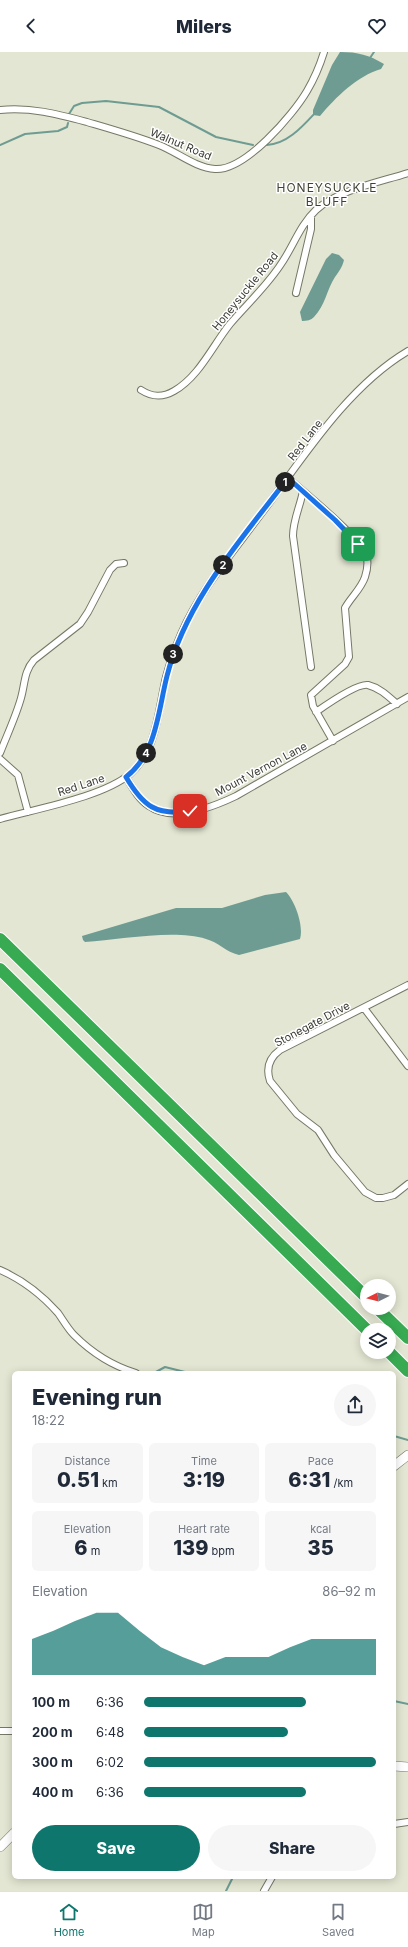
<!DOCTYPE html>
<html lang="en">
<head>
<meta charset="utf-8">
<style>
	body { margin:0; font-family:Inter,sans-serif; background:#f6f6f7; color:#1f2937; height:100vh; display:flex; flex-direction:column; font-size:15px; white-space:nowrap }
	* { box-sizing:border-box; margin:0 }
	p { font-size:13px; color:#747a83 }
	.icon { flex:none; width:22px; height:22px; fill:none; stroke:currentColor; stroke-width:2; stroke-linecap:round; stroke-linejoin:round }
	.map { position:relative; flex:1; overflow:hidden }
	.drawer { position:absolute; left:12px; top:1319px; width:384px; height:508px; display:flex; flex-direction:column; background:#fff; border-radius:6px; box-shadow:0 2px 10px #0003 }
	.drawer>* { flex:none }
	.needle { width:26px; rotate:264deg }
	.tools { position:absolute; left:360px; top:1227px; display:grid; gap:8px }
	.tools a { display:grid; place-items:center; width:36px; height:36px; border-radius:50%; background:#fff; box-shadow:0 2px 10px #0003; font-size:20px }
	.pin { position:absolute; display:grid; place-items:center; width:34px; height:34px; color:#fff; margin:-17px; border-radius:8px; box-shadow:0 2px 6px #0006 }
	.km { position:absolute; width:20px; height:20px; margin:-10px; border-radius:50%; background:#222; color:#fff; font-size:11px; line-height:20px; text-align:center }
	.round { display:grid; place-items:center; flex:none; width:42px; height:42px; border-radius:21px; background:#f6f6f7 }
	.overview { display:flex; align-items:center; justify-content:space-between; height:68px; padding:0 20px }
	h1 { font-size:22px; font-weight:800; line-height:30px }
	.stats { display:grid; grid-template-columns:repeat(3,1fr); gap:6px; height:68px; padding:4px 20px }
	.stats div { display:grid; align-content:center; border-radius:6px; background:#f6f6f7; text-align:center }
	.stats b { font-size:20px; font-weight:800 }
	.stats small { font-size:11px; font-weight:400 }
	.stats p { font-size:11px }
	.chart { height:112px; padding:8px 20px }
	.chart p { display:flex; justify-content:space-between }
	.chart svg { width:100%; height:72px; margin-top:4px; fill:#0f766e; opacity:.7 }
	.button { display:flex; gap:8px; margin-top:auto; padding:8px 20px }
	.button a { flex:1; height:46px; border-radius:24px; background:#0f766e; color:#fff; font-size:16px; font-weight:800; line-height:46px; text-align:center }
	.button a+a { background:#f6f6f7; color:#1f2937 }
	ul { padding:0 20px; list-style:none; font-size:13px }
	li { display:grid; grid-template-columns:64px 48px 1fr; align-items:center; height:30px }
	li i { height:10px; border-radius:5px; background:#0f766e }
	header { display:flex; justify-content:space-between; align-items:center; height:52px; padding:0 20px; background:#fff; font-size:18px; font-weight:800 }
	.dock { display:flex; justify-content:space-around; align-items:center; height:56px; border-top:1px solid #e0e1e3; background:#fff; font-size:11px; color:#747a83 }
	.dock a { display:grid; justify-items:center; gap:2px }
	.dock .active { color:#0f766e }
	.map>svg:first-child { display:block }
</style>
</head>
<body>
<header><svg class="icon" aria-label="back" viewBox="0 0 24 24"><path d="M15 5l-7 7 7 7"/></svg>Milers<svg class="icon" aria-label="heart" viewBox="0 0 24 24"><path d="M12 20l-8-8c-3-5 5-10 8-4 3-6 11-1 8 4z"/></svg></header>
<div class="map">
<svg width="408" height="1839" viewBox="0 0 408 1839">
	<rect width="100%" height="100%" fill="#e3e6d2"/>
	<!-- water -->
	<path fill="#6e9c92" d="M340 0C358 0 369 3 384 12L381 17C357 24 336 45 320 64L313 63V58L332 13Z
		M332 201 339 203 344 208C342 216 339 219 335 225 327 237 325 254 314 265 311 268 307 269 302 269L300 260 326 207Z
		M286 840C295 849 304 874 300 887L239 903C226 900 218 890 206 887 174 877 119 888 85 890L83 888 82 884 176 856H222L265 843Z"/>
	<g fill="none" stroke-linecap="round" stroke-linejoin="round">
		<!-- stream -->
		<path stroke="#6e9c92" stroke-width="2" d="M370 6 374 0
			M69 62 74 54 82 51 106 49 159 55 216 85 253 93
			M0 93 25 82 58 79 67 75 68 71
			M267 93C287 92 302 75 315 61
			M154 1321 165 1315 189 1321
			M394 1384 408 1388
			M394 1649 408 1652
			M226 1839 233 1825"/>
		<defs>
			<path id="street" d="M0 58C31 55 57 62 87 70 111 77 136 84 159 93 177 100 196 116 215 117 245 119 293 63 307 39 314 27 320 13 324 0
				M296 241 311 177V164
				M141 338C152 345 162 346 174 339 199 325 213 293 230 272 248 251 269 232 283 209 294 192 301 172 316 158 338 138 380 130 408 121
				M288 426 303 439C300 455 293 468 293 484L311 615
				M303 439C318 452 363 489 367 506 368 512 367 519 365 525 361 537 351 545 345 556L349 605 345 612 311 643 313 654 333 689
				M316 660C326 653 357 631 368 633 380 636 388 644 397 652
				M0 701C7 683 16 664 21 646 25 632 24 619 34 608L80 572 88 560 110 518 116 512 124 511
				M0 707 18 723 28 760
				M126 725C132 735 139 748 149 754 173 771 213 755 236 744L408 645
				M0 767C35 757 103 745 130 722 157 698 158 659 166 625 170 610 175 596 181 582 200 538 233 500 261 462 303 406 347 335 408 299
				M408 933 280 998C269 1006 266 1017 270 1029L297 1062 318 1078 334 1103 365 1140 376 1146H383L394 1143 408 1132
				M364 956 408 1014
				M0 1218C23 1228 41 1242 58 1261 63 1268 68 1277 74 1283 91 1300 113 1314 136 1321
				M0 1679H14
				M394 1772 408 1770
				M264 1839 272 1825"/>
			<path id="secondary" d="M394 1414 408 1403
				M394 1714 408 1715
				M0 1795 14 1781"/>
			<path id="highway" d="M0 887 367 1246
				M0 917 367 1278
				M377 1256 408 1286
				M389 1300 408 1319"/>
		</defs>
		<!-- street casing -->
		<use href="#street" stroke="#747866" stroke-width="8"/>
		<!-- secondary casing -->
		<use href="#secondary" stroke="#747866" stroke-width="10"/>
		<!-- highway casing -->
		<use href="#highway" stroke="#fff" stroke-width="14"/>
		<!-- street -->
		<use href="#street" stroke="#fff" stroke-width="6"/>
		<!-- secondary -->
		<use href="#secondary" stroke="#fff" stroke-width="9"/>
		<!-- highway -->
		<use href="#highway" stroke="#38ab52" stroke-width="12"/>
	</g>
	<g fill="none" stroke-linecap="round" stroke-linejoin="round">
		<defs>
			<path id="route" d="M190 759C156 764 143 754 126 725 157 701 158 659 167 624 186 548 242 487 288 426L335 468 358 492"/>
		</defs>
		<!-- route casing -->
		<use href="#route" stroke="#fff" stroke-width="8"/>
		<!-- route -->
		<use href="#route" stroke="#1a73e8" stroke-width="5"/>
	</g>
	<g text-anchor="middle" stroke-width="3" stroke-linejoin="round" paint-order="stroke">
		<!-- street labels -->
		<g font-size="11" fill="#3b3c34" stroke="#fff">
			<text transform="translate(181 92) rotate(23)" y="4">Walnut Road</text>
			<text transform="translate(245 239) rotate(-51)" y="4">Honeysuckle Road</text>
			<text transform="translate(305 388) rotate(-52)" y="4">Red Lane</text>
			<text transform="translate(261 717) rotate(-28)" y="4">Mount Vernon Lane</text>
			<text transform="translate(81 733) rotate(-18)" y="4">Red Lane</text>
			<text transform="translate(312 972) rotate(-28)" y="4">Stonegate Drive</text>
		</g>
		<!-- neighbourhood labels -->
		<g font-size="12" letter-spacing="1" fill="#3f4232" stroke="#fff">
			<text x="327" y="140">HONEYSUCKLE<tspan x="327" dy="14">BLUFF</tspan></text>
		</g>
	</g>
</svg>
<div class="tools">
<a><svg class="needle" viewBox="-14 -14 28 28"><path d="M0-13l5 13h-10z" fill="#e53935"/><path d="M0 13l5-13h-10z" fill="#747a83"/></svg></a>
<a><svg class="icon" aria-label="layers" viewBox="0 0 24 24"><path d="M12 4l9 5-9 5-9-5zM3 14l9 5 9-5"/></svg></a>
</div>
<div class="pin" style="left:358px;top:492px;background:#1e9e55"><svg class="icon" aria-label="arrive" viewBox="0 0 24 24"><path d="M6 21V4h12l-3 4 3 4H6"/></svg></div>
<div class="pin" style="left:190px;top:759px;background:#d93025"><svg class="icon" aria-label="check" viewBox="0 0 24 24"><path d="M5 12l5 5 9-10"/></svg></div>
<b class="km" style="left:285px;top:430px">1</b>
<b class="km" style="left:223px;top:513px">2</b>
<b class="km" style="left:173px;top:602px">3</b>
<b class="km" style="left:146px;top:701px">4</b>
<section class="drawer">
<div class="overview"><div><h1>Evening run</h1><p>18:22</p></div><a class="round"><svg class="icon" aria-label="share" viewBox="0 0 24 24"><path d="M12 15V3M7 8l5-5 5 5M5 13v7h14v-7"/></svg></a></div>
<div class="stats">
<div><p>Distance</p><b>0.51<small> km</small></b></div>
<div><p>Time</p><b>3:19</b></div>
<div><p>Pace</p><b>6:31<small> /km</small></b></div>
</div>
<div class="stats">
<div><p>Elevation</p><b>6<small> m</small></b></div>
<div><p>Heart rate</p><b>139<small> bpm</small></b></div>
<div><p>kcal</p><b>35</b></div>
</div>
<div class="chart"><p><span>Elevation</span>86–92 m</p>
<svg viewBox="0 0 160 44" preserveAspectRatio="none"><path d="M0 44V22L10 17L20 11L30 6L40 6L50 17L60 27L70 33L80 38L90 33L100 33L110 33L120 27L130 22L140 22L150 22L160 22V44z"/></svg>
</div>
<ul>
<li><b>100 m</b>6:36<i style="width:70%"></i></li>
<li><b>200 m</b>6:48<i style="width:62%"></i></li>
<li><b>300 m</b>6:02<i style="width:100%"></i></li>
<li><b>400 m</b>6:36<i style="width:70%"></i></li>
</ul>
<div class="button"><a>Save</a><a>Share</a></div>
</section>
</div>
<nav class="dock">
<a class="active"><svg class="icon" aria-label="home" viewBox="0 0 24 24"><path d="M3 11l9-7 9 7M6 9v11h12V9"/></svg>Home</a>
<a><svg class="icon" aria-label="map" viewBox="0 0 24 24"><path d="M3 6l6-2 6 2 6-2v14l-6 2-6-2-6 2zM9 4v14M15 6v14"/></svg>Map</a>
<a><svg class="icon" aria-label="saved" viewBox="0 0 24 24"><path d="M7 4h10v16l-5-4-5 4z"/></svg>Saved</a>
</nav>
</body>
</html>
